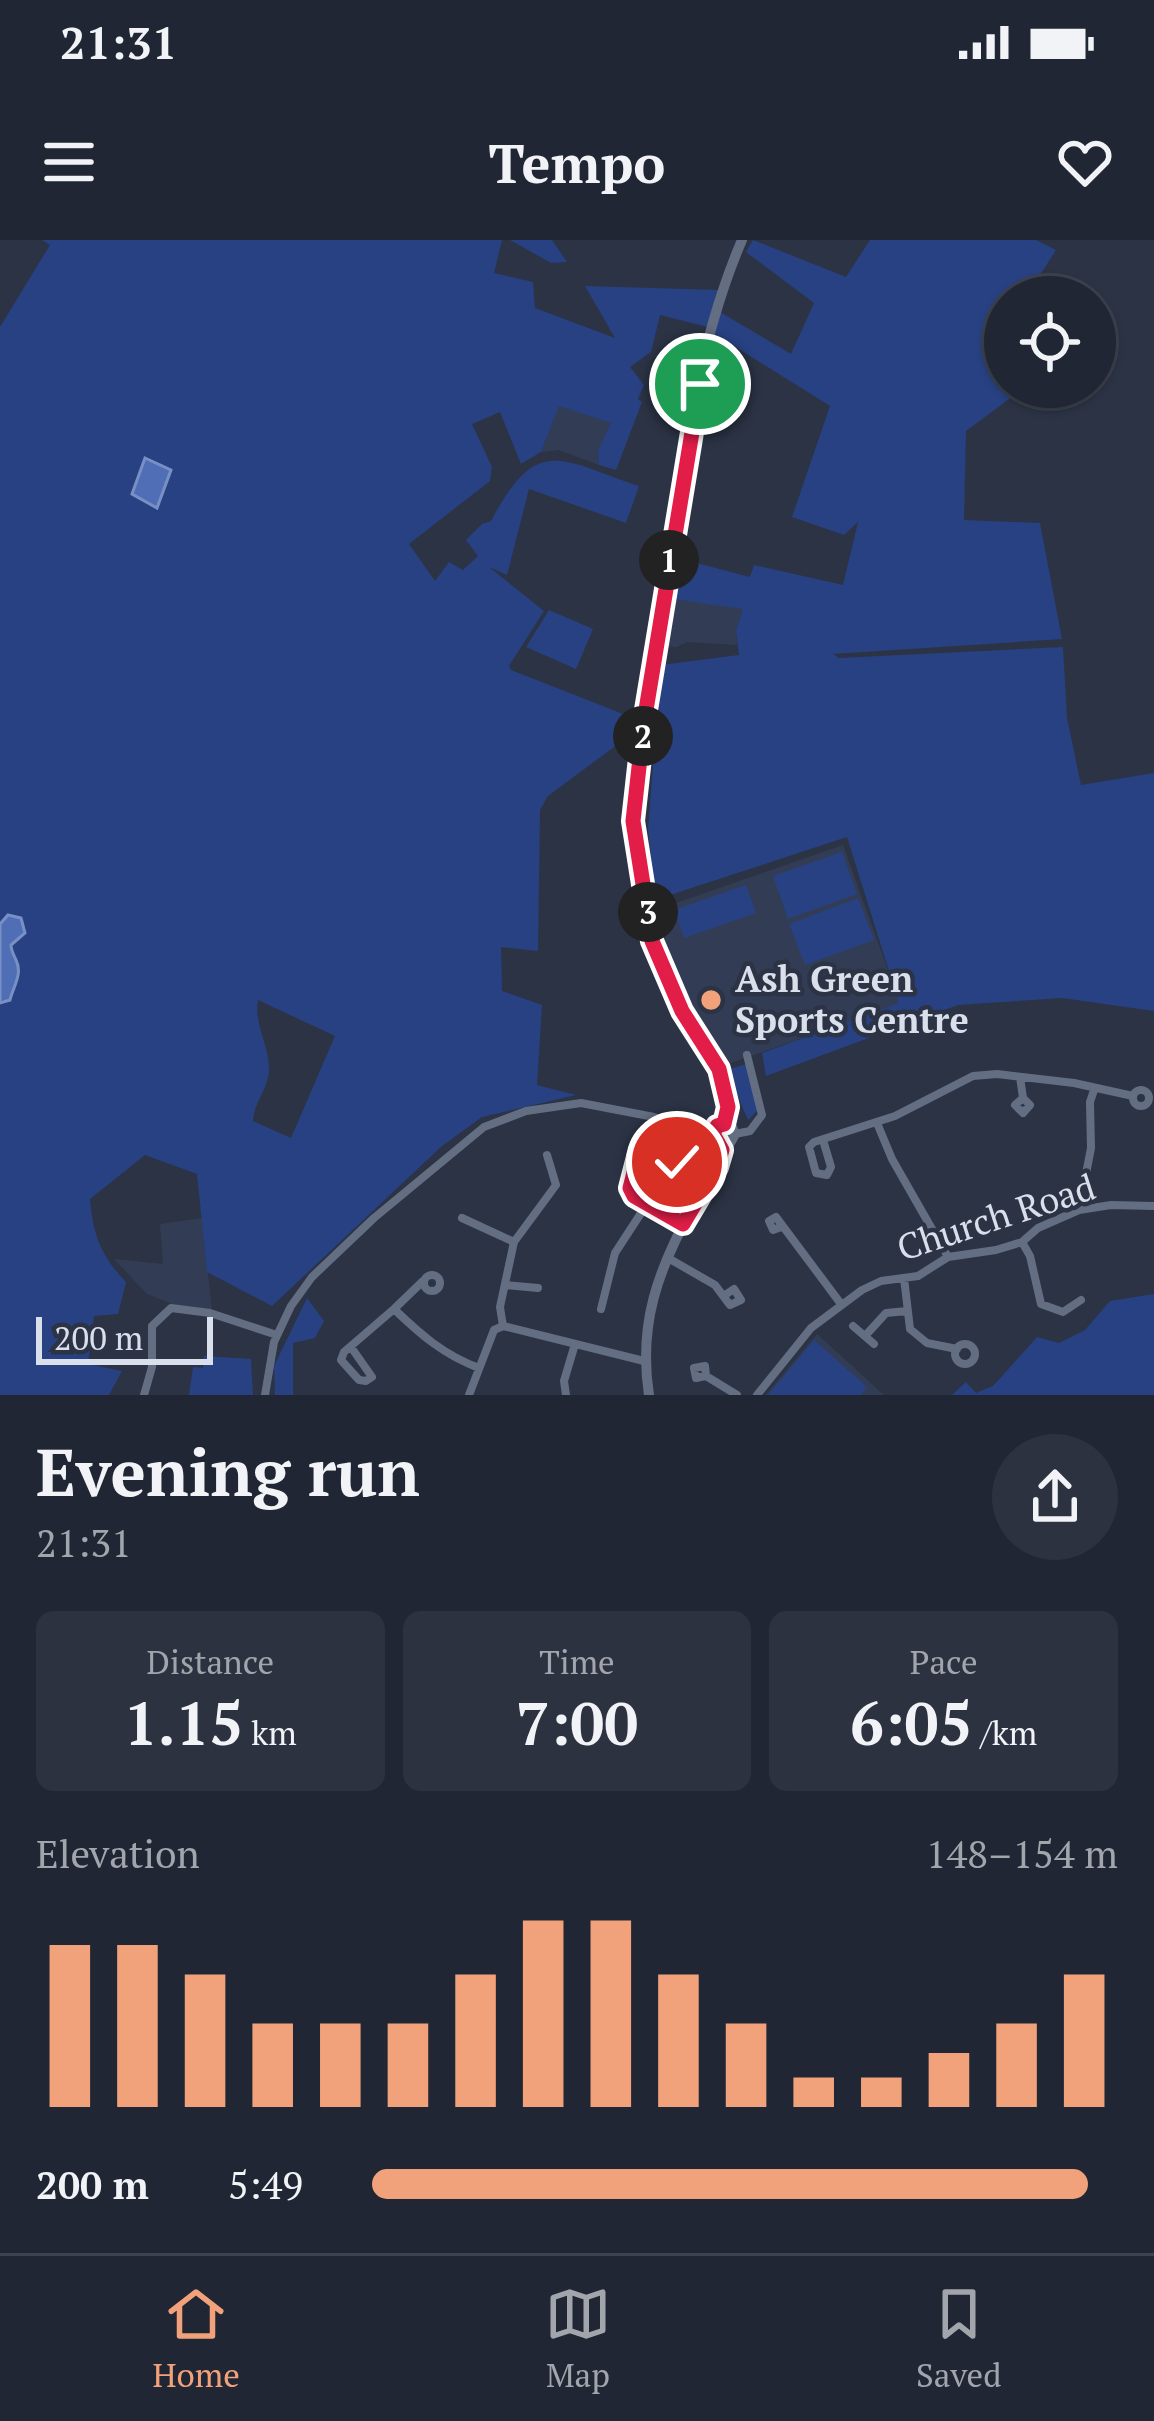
<!DOCTYPE html>
<html lang="en">
<head>
<meta charset="utf-8">
<style>
	body { margin:0; font-family:"PT Serif",serif; background:#2d3240; color:#f1f3f6; height:100vh; display:flex; flex-direction:column; font-size:45px; white-space:nowrap }
	* { box-sizing:border-box; margin:0 }
	p { font-size:39px; color:#a2a5ac }
	.icon { flex:none; width:66px; height:66px; fill:none; stroke:currentColor; stroke-width:2; stroke-linecap:round; stroke-linejoin:round }
	.map { position:relative; height:1155px; overflow:hidden }
	.side { display:flex; flex-direction:column; background:#202634; flex:1 }
	.side>* { flex:none }
	.controls { position:absolute; left:984px; top:36px; display:grid; gap:24px }
	.controls a { display:grid; place-items:center; width:132px; height:132px; border-radius:50%; background:#202634; box-shadow:0 3px 9px #0004,0 0 0 3px #3d434f; font-size:60px }
	.scale { position:absolute; left:36px; bottom:30px; width:177px; box-sizing:border-box; padding-left:12px; border:6px solid #dae0eb; border-top:0; font-size:33px; line-height:42px; white-space:nowrap; color:#dae0eb; -webkit-text-stroke:9px #2b3345; paint-order:stroke }
	.pin { position:absolute; display:grid; place-items:center; width:102px; height:102px; color:#fff; margin:-51px; border:6px solid #fff; border-radius:50%; box-shadow:0 3px 12px #0007 }
	.km { position:absolute; width:60px; height:60px; margin:-30px; border-radius:50%; background:#222; color:#fff; font-size:33px; line-height:60px; text-align:center }
	.round { display:grid; place-items:center; flex:none; width:126px; height:126px; border-radius:63px; background:#2d3240 }
	.head { display:flex; align-items:center; justify-content:space-between; height:204px; padding:0 36px }
	h1 { font-size:66px; font-weight:700; line-height:90px }
	.stats { display:grid; grid-template-columns:repeat(3,1fr); gap:18px; height:204px; padding:12px 36px }
	.stats div { display:grid; align-content:center; border-radius:18px; background:#2d3240; text-align:center }
	.stats b { font-size:60px; font-weight:700 }
	.stats small { font-size:33px; font-weight:400 }
	.stats p { font-size:33px }
	.chart { height:336px; padding:24px 36px }
	.chart p { display:flex; justify-content:space-between }
	.chart svg { width:100%; height:216px; margin-top:12px; stroke:#f1a27b; stroke-width:6 }
	ul { padding:0 36px; list-style:none; font-size:39px }
	li { display:grid; grid-template-columns:192px 144px 1fr; align-items:center; height:90px }
	li i { height:30px; border-radius:15px; background:#f1a27b }
	.status { display:flex; justify-content:space-between; align-items:center; height:84px; padding:0 60px; background:#202634; direction:ltr }
	.status svg { height:33px; fill:currentColor }
	header { display:flex; justify-content:space-between; align-items:center; height:156px; padding:0 36px; background:#202634; font-size:54px; font-weight:700 }
	.menu { display:flex; justify-content:space-around; align-items:center; height:168px; border-top:3px solid #3d434f; background:#202634; font-size:33px; color:#a2a5ac }
	.menu a { display:grid; justify-items:center; gap:6px }
	.menu .on { color:#f1a27b }
	.map>svg:first-child { display:block }
</style>
</head>
<body>
<div class="status"><b>21:31</b><svg viewBox="0 0 49 12"><path d="M0 12V9h3v3zM5 12V6h3v6zM10 12V3h3v9zM15 12V0h3v12zM26 1h20v11H26zM47 4h2v5h-2z"/></svg></div>
<header><svg class="icon" aria-label="menu" viewBox="0 0 24 24"><path d="M4 6h16M4 12h16M4 18h16"/></svg>Tempo<svg class="icon" aria-label="heart" viewBox="0 0 24 24"><path d="M12 20l-8-8c-3-5 5-10 8-4 3-6 11-1 8 4z"/></svg></header>
<div class="map">
<svg width="1154" height="1155" viewBox="0 0 1154 1155">
	<rect width="100%" height="100%" fill="#2b3345"/>
	<!-- built -->
	<path fill="#323d55" d="M559 165 612 183 598 211 599 225 559 210 541 212Z
		M673 359 744 368 736 391 737 405 687 402 677 407 662 406Z
		M843 605 900 764 725 825 662 719 653 671Z
		M202 978 212 1071 172 1064 147 1054 114 1019 163 1024 160 984Z
		M817 1094 884 1155H766Z"/>
	<!-- green -->
	<path fill="#284182" fill-rule="evenodd" d="M42 0H502L494 33 533 42 535 68 615 98 585 46 719 50 708 87 660 75 651 112 630 127 644 145 638 159 642 162 616 230 599 225 598 211 611 183 559 166 541 212 521 224 500 172 472 184 492 227 490 241 409 304 435 341 449 322 463 330 478 316 466 300 482 284 491 281C537 194 559 219 639 246L626 283 529 249 507 335 489 327 544 371 509 426 511 430 641 481V487L548 556 540 570 538 711 501 707 502 751 542 765 537 845 576 855 482 877 442 906 272 1066 207 1032 197 934 145 915 90 959C93 995 101 1016 126 1042L118 1074 94 1076 88 1124 122 1131 109 1155H0V87L50 5ZM258 760 335 796 291 898 253 881C254 861 270 848 269 826 268 803 254 784 258 760Z
		M510 0H552L567 22 551 23Z
		M753 0 846 37 870 0H1036L1056 10 1026 57H1005V89L996 103 1005 117V147H1025L966 191 964 280 1040 283 1062 399 833 414 839 418 1063 407 1067 478 1081 545 1154 533V771L1062 758 958 765 766 836 762 813 899 763 847 597 655 660 648 589 661 425 739 415 736 391 743 369 673 359 677 318 750 337 754 325 843 345 858 282 844 295 792 277 830 166 715 94 720 72 791 114 814 63 746 12Z
		M549 370 593 389 576 429 526 407Z
		M842 612 857 654 788 679 773 636Z
		M746 645 756 673 684 698 674 670Z
		M858 658 874 700 805 725 789 684Z
		M746 824 758 870 748 880 727 830Z
		M1154 1054V1155H952L966 1142 976 1153 993 1146 1037 1097 1059 1103 1085 1090 1110 1061Z
		M307 1058 324 1081 315 1098 293 1103V1155H275L274 1126Z
		M814 1100 867 1147 861 1155H768Z
		M204 1116 251 1119 253 1155H189L193 1127 203 1128Z"/>
	<!-- water -->
	<path fill="#506eb5" stroke="#7990c5" stroke-width="3" d="M145 218 171 230 157 268 132 254Z
		M8 675 21 678 25 693 11 705C11 711 14 715 16 720 23 734 13 747 10 760L0 763V684Z"/>
	<g fill="none" stroke-linecap="round" stroke-linejoin="round">
		<!-- street -->
		<path stroke="#646e82" stroke-width="8" d="M1020 837 1023 858 1030 865 1023 873 1015 865 1023 858
			M1133 858a8 8 0 1 1 16 0a8 8 0 1 1-16 0Z
			M877 883 892 919 948 1017
			M735 894 750 891 762 875 747 815
			M823 900 831 927 827 935 816 933 809 907 814 902 895 876 973 836 997 834 1074 843 1133 856
			M647 964C626 951 631 939 638 917L648 914 677 922
			M1079 970 1091 908 1090 862 1094 850
			M462 978 514 1002
			M781 987 773 990 769 981 776 977 841 1064
			M1022 1002 1030 1016 1041 1064 1063 1072 1081 1060
			M668 1018 715 1045 730 1065 741 1060 734 1049 725 1055
			M424 1043a8 8 0 1 1 16 0a8 8 0 1 1-16 0Z
			M904 1038 910 1089 927 1103 957 1109
			M506 1045 538 1048
			M394 1069 423 1041
			M601 1069 615 1013 647 964 683 984
			M503 1086 500 1067 514 1002 556 945 547 915
			M503 1086 644 1121
			M853 1086 874 1104
			M865 1096 886 1073 907 1071
			M955 1114a10 10 0 1 1 20 0a10 10 0 1 1-20 0Z
			M351 1107 372 1137 366 1141 359 1140 341 1120 344 1112 394 1069C421 1095 444 1115 479 1128
			M706 1136 705 1126 694 1128 696 1138 706 1136 737 1155
			M144 1155 152 1127V1086L171 1068 210 1073 277 1095
			M265 1155 274 1102 291 1066 312 1037 374 978 484 887 526 871 581 863 654 877 713 894
			M469 1155 494 1090 503 1086
			M566 1155 564 1141 575 1104
			M757 1155 811 1088 862 1050 881 1041 918 1036 948 1017 996 1010 1022 1002 1038 988 1079 970 1111 965 1154 966"/>
		<!-- secondary -->
		<path stroke="#646e82" stroke-width="10" d="M721 904 730 903 735 894 732 887 725 884
			M649 1155C638 1084 658 1030 692 968 703 949 716 932 722 910L713 894 717 886 725 884C737 818 667 764 653 700 646 672 633 611 633 583 633 526 648 467 657 411 677 275 687 128 742 0"/>
	</g>
	<g fill="none" stroke-linecap="round" stroke-linejoin="round">
		<defs>
			<path id="route" d="M677 922 648 914 638 917 630 948 634 956 683 984 717 927 722 910 713 894 717 886 724 884 728 867 719 829 682 771 652 701 633 581 644 482 700 144"/>
		</defs>
		<!-- route casing -->
		<use href="#route" stroke="#fff" stroke-width="24"/>
		<!-- route -->
		<use href="#route" stroke="#e11d48" stroke-width="15"/>
	</g>
	<!-- markers -->
	<circle fill="#f1a27b" stroke="#2b3345" stroke-width="4.5" cx="711" cy="760" r="12"/>
	<g text-anchor="middle" stroke-width="9" stroke-linejoin="round" paint-order="stroke">
		<!-- poi labels -->
		<g font-size="36" font-weight="bold" fill="#dae0eb" stroke="#2b3345" text-anchor="start">
			<text x="735" y="752">Ash Green<tspan x="735" dy="41">Sports Centre</tspan></text>
		</g>
		<!-- street labels -->
		<g font-size="36" fill="#dae0eb" stroke="#2b3345">
			<text transform="translate(996 977) rotate(-18)" y="13">Church Road</text>
		</g>
	</g>
</svg>
<div class="controls">
<a><svg class="icon" aria-label="locate" viewBox="0 0 24 24"><circle cx="12" cy="12" r="6"/><path d="M12 2v4M12 18v4M2 12h4M18 12h4"/></svg></a>
</div>
<div class="scale">200 m</div>
<div class="pin" style="left:700px;top:144px;background:#1e9e55"><svg class="icon" aria-label="arrive" viewBox="0 0 24 24"><path d="M6 21V4h12l-3 4 3 4H6"/></svg></div>
<div class="pin" style="left:677px;top:922px;background:#d93025"><svg class="icon" aria-label="check" viewBox="0 0 24 24"><path d="M5 12l5 5 9-10"/></svg></div>
<b class="km" style="left:669px;top:320px">1</b>
<b class="km" style="left:643px;top:496px">2</b>
<b class="km" style="left:648px;top:672px">3</b>
</div>
<section class="side">
<div class="head"><div><h1>Evening run</h1><p>21:31</p></div><a class="round"><svg class="icon" aria-label="share" viewBox="0 0 24 24"><path d="M12 15V3M7 8l5-5 5 5M5 13v7h14v-7"/></svg></a></div>
<div class="stats">
<div><p>Distance</p><b>1.15<small> km</small></b></div>
<div><p>Time</p><b>7:00</b></div>
<div><p>Pace</p><b>6:05<small> /km</small></b></div>
</div>
<div class="chart"><p><span>Elevation</span>148–154 m</p>
<svg viewBox="0 0 160 44" preserveAspectRatio="none"><path d="M5 44V11M15 44V11M25 44V17M35 44V27M45 44V27M55 44V27M65 44V17M75 44V6M85 44V6M95 44V17M105 44V27M115 44V38M125 44V38M135 44V33M145 44V27M155 44V17"/></svg>
</div>
<ul>
<li><b>200 m</b>5:49<i style="width:96%"></i></li>
</ul>
</section>
<nav class="menu">
<a class="on"><svg class="icon" aria-label="home" viewBox="0 0 24 24"><path d="M3 11l9-7 9 7M6 9v11h12V9"/></svg>Home</a>
<a><svg class="icon" aria-label="map" viewBox="0 0 24 24"><path d="M3 6l6-2 6 2 6-2v14l-6 2-6-2-6 2zM9 4v14M15 6v14"/></svg>Map</a>
<a><svg class="icon" aria-label="saved" viewBox="0 0 24 24"><path d="M7 4h10v16l-5-4-5 4z"/></svg>Saved</a>
</nav>
</body>
</html>
